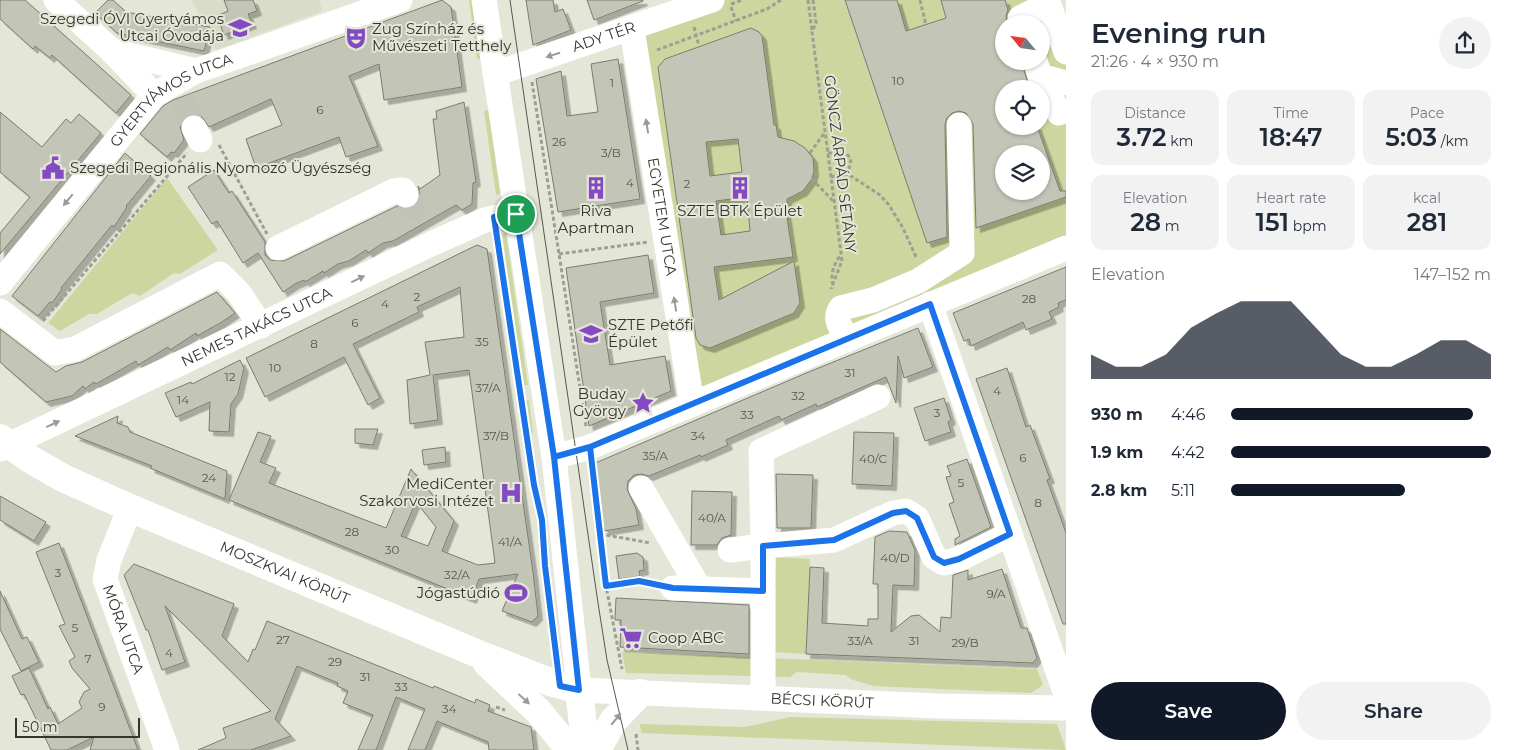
<!DOCTYPE html>
<html lang="en">
<head>
<meta charset="utf-8">
<style>
	body { margin:0; font-family:Montserrat,sans-serif; background:#f2f2f3; color:#1f2937; height:100vh; display:flex; flex-direction:column; font-size:19px; white-space:nowrap }
	* { box-sizing:border-box; margin:0 }
	p { font-size:16px; color:#747a83 }
	.icon { flex:none; width:28px; height:28px; fill:none; stroke:currentColor; stroke-width:2; stroke-linecap:round; stroke-linejoin:round }
	.map { position:relative; flex:1; overflow:hidden }
	.drawer { display:flex; flex-direction:column; background:#fff; width:450px }
	.drawer>* { flex:none }
	.needle { width:32px; rotate:299deg }
	.tools { position:absolute; left:995px; top:15px; display:grid; gap:10px }
	.tools a { display:grid; place-items:center; width:55px; height:55px; border-radius:50%; background:#fff; box-shadow:0 1px 4px #0004; font-size:25px }
	.scale { position:absolute; left:15px; bottom:12px; width:125px; box-sizing:border-box; padding-left:5px; border:2px solid #34352f; border-top:0; font-size:14px; line-height:18px; white-space:nowrap; color:#34352f; -webkit-text-stroke:4px #e4e6d8; paint-order:stroke }
	.pin { position:absolute; display:grid; place-items:center; width:42px; height:42px; color:#fff; margin:-21px; border:2px solid #fff; border-radius:50%; box-shadow:0 1px 5px #0007 }
	.round { display:grid; place-items:center; flex:none; width:52px; height:52px; border-radius:26px; background:#f2f2f3 }
	.head { display:flex; align-items:center; justify-content:space-between; height:85px; padding:0 25px }
	h1 { font-size:28px; font-weight:600; line-height:38px }
	.stats { display:grid; grid-template-columns:repeat(3,1fr); gap:8px; height:85px; padding:5px 25px }
	.stats div { display:grid; align-content:center; border-radius:12px; background:#f2f2f3; text-align:center }
	.stats b { font-size:25px; font-weight:600 }
	.stats small { font-size:14px; font-weight:400 }
	.stats p { font-size:14px }
	.chart { height:140px; padding:10px 25px }
	.chart p { display:flex; justify-content:space-between }
	.chart svg { width:100%; height:90px; margin-top:5px; fill:#111827; opacity:.7 }
	.cta { display:flex; gap:10px; margin-top:auto; padding:10px 25px }
	.cta a { flex:1; height:58px; border-radius:30px; background:#111827; color:#fff; font-size:20px; font-weight:600; line-height:58px; text-align:center }
	.cta a+a { background:#f2f2f3; color:#1f2937 }
	ul { padding:0 25px; list-style:none; font-size:16px }
	li { display:grid; grid-template-columns:80px 60px 1fr; align-items:center; height:38px }
	li i { height:12px; border-radius:6px; background:#111827 }
	main { display:flex; flex:1; min-height:0 }
	.map>svg:first-child { display:block }
</style>
</head>
<body>
<main>
<div class="map">
<svg width="1066" height="750" viewBox="0 0 1066 750">
	<defs>
		<filter id="shadow"><feDropShadow dx="4.5" dy="4.5" stdDeviation="0" flood-color="#0004"/></filter>
	</defs>
	<rect width="100%" height="100%" fill="#e4e6d8"/>
	<!-- built -->
	<path fill="#d9dcc7" d="M192 0H319L322 11 216 50Z"/>
	<!-- green -->
	<path fill="#ced69f" fill-rule="evenodd" d="M469 0H473L482 58 477 59Z
		M709 0H1047L1066 52V248L692 404 632 29ZM1004 24H1041V61H1004ZM1004 89H1041V126H1004ZM1004 154H1041V191H1004Z
		M489 110 500 194 496 195 484 111Z
		M167 178 218 250 180 274 174 273 140 296 132 293 97 314H89L60 331 48 323Z
		M506 233 528 385H524L502 234Z
		M526 400H529L533 433H531Z
		M776 557 810 559 806 654 772 652Z
		M622 652 1037 669 1043 685 1031 693 874 686 853 680 845 675 797 672 790 677 626 673Z
		M790 717 1057 724 1066 750 641 733 640 724 745 727Z"/>
	<!-- building -->
	<path fill="#c3c5b7" stroke="#7a7c6f" fill-rule="evenodd" filter="url(#shadow)" d="M0 0H25L131 95 116 113 52 55 50 58 35 46 33 49 0 19Z
		M108 0H113L126 12 210 27 204 51 117 33 95 13Z
		M224 0H253L257 11 248 14 252 24 224 35 217 16 228 11Z
		M442 0 451 7 462 87 384 100 379 64 349 76 378 146 346 157 339 137 256 168 246 139 282 125 271 99 209 127 201 116 194 114 187 115 180 127 184 140 174 153 171 152 167 157 140 134 163 106 173 100Z
		M526 0H553L555 12 563 9 571 30 533 45Z
		M587 0H643V1L594 20Z
		M845 0H897L906 31 946 18 941 0H1005L1008 10 1006 16 1007 24H1004V61H1021L1030 89H1004V126H1037L1060 191H1066V197L976 228 973 124 966 113 959 111 952 113 947 118 945 125 947 237 927 243ZM1004 154H1041V191H1004Z
		M751 28 759 32 762 36 774 125H776L778 137 794 141 805 148 813 158 814 171 812 179 803 191 787 199 788 211H786L793 257 714 267 719 300 794 261 800 303 794 313 710 348 700 345 696 338 658 67 665 59ZM738 139 742 172 710 176 706 142ZM747 197 750 231 721 235 716 201Z
		M618 59 640 199 558 212 536 79 561 71 567 116 598 112 591 64Z
		M464 102 476 182 473 183 472 204 462 210 456 205 393 241 383 243 368 253 366 250 349 261 338 264 324 273 323 271 305 282 304 280 295 284 283 292 258 253 243 263 217 221 212 224 188 187 214 170 229 193 232 191 265 242V255L270 260 284 261 397 206 406 209 414 207 420 195 418 186 420 189 440 175 433 119H437L436 111Z
		M0 112 42 147 66 119 71 123 79 114 101 133 0 254V233L30 197 0 172Z
		M125 153 151 176 126 206 127 207 114 227 112 225 61 288 62 289 52 303 50 302 38 316 12 296Z
		M477 245 487 249 533 572 538 616 532 622 502 611 518 574 479 579 472 599 229 500 258 432 271 436 260 462 276 468 269 483 386 528 411 469 454 521 442 551 478 565 495 563 469 370 433 375 438 420 410 424 407 380 430 375 425 342 464 337 460 287 417 307 419 312 353 344 380 398 368 405 344 357 265 397 246 358ZM416 502 436 527 428 546 401 536Z
		M648 255 654 293 600 302 610 365 665 356 671 391 589 426 566 268Z
		M1066 267V300L1058 303 1059 307 1049 312 1052 319 1026 330 1023 322 971 346 969 339 964 341 953 313Z
		M217 292 235 313 222 322 197 336 196 333 170 350 168 347 138 365 136 361 96 384 94 382 85 389 83 386 72 396 46 402 0 362V329L56 372 66 366 82 362Z
		M918 328 933 367 904 378 898 356 896 403 886 377 817 407 816 404 781 420 779 416 726 440 728 445 701 457 700 455 649 476 641 474 634 475 628 481 627 489 636 509 639 525 604 531 593 464 811 371Z
		M240 360 244 368 238 394 231 404 229 432 209 431 210 402 176 417 165 393 191 382 192 384Z
		M1007 368 1026 427 1030 425 1050 479 1047 480 1066 533V624H1063L976 379Z
		M944 398 951 420 948 422 951 432 925 441 914 408Z
		M118 416 117 423 128 427 130 432 227 471 225 499 150 468 152 466 75 436Z
		M355 429H378L373 445 355 443Z
		M854 432 894 433 892 486 852 484Z
		M445 447 446 462 424 465 422 450Z
		M967 459 991 527 955 545V539L960 536 949 504 954 502 946 477 951 476 947 466Z
		M776 474 813 475 811 528H777Z
		M692 491 732 492 731 535 722 538 717 545H691Z
		M0 496 46 522 34 541 0 520Z
		M889 531 907 532 915 550 914 586 893 585 891 632 911 616 919 615 940 632 941 617 951 618 953 575 968 570V580L1002 569 1021 628H1027L1037 658 1033 663 806 654 810 567 824 568 822 623 868 626V619H878V584H873L875 537Z
		M59 543 79 595 138 750H90L94 737 67 750H51L24 694 21 695 12 676 29 668 48 709 50 707 58 724 82 708 79 702 84 692 90 689 72 668 69 661 75 657 59 626 65 624 36 552Z
		M637 553 643 557 644 570 639 571 640 576 619 579 616 556Z
		M134 564 234 604 222 636 248 662 253 649 255 650 267 621 433 688 434 686 475 703 476 699 490 705 488 711 531 727 534 750H489L488 742 437 721 425 750H408L425 709 396 697 376 750H358L373 715 343 703 348 691 337 686 338 683 297 666 275 719 291 736 251 750H198L226 738 223 728 271 711 165 606 185 662 162 670 148 630H146L124 575Z
		M0 591 22 639 27 637 39 662 21 671 0 629Z
		M616 598 749 605V654L620 647 621 620H615Z"/>
	<g fill="none" stroke-linecap="round" stroke-linejoin="round">
		<!-- minor-tunnel -->
		<path stroke="#c1c3b6" stroke-width="25" stroke-dasharray="25 12" stroke-linecap="butt" d="M181 98 194 128
			M406 195 423 225"/>
		<!-- path -->
		<path stroke="#9d9f94" stroke-width="3" stroke-dasharray="4 2.5" stroke-linecap="butt" d="M808 0 812 31
			M813 0 816 23 812 32 842 261 831 289
			M920 0 926 25
			M731 4 743 0
			M731 7 736 21
			M694 27 699 46
			M657 50 767 9 781 0
			M532 82 586 426
			M219 145 267 234
			M810 153 825 132
			M828 153H846L851 159 848 174
			M831 177 848 174 880 195 889 205 903 228 917 259
			M812 179 834 202
			M498 238 535 491
			M559 254 648 242
			M833 285C830 275 834 263 841 255
			M43 321 187 153
			M592 467 606 586 622 669
			M600 534 651 543
			M606 586 639 581 655 584
			M496 707 505 710
			M636 734 638 750"/>
		<!-- minor -->
		<g stroke="#fff" stroke-width="25">
			<path d="M56 0 112 51 154 95"/>
			<path id="s1" d="M484 0 554 457 579 690 937 706 1066 708"/>
			<path d="M1047 0 1066 52"/>
			<path d="M1022 24 1020 18 1048 4"/>
			<path id="s2" d="M632 29 692 404"/>
			<path d="M112 51 196 71"/>
			<path d="M1035 61 1040 76 1066 83"/>
			<path id="s3" d="M495 74 712 0"/>
			<path d="M1040 76 1059 113"/>
			<path d="M194 128 200 140"/>
			<path d="M278 248 394 191 403 190 406 195"/>
			<path id="s4" d="M0 283 154 95 196 71 400 0"/>
			<path d="M930 304 1066 695"/>
			<path d="M0 311 55 353 75 349 220 274 239 293 261 326"/>
			<path d="M849 338C841 329 833 320 841 308L873 300 918 281 962 253 959 125"/>
			<path id="s5" d="M0 449 431 244 485 220 516 213"/>
			<path d="M554 457 590 447 1066 248"/>
			<path d="M641 488 699 588"/>
			<path id="s6" d="M130 508 109 560 105 579 167 750"/>
			<path d="M730 550 763 546 761 451 878 397"/>
			<path d="M673 588 763 591"/>
			<path d="M763 698V546L834 540 893 513 906 511 917 518 934 557 944 563 959 559 1010 534"/>
		</g>
		<!-- major -->
		<g stroke="#fff" stroke-width="28">
			<path id="s7" d="M0 438 30 459 63 478 130 508 476 653 550 682 579 690 586 750"/>
			<path d="M487 663 539 712 570 750"/>
			<path d="M597 750 613 721 640 693"/>
		</g>
		<!-- tram -->
		<path stroke="#575851" stroke-width="1" d="M510 0 598 603 607 660 628 750"/>
	</g>
	<!-- one-way arrows -->
	<defs><path id="oneway-solid" d="M-6-.8H1V-3.2L6.5 0L1 3.2V.8H-6Z" transform="scale(1.25)"/></defs>
	<g fill="#9a9a97">
		<use href="#oneway-solid" transform="translate(553 55) rotate(162)"/>
		<use href="#oneway-solid" transform="translate(647 126) rotate(-99)"/>
		<use href="#oneway-solid" transform="translate(68 200) rotate(129)"/>
		<use href="#oneway-solid" transform="translate(358 279) rotate(-26)"/>
		<use href="#oneway-solid" transform="translate(675 304) rotate(-99)"/>
		<use href="#oneway-solid" transform="translate(53 424) rotate(-25)"/>
		<use href="#oneway-solid" transform="translate(524 699) rotate(42)"/>
		<use href="#oneway-solid" transform="translate(616 719) rotate(-51)"/>
	</g>
	<g fill="none" stroke-linecap="round" stroke-linejoin="round">
		<defs>
			<path id="route" d="M516 214 494 217 534 485 542 520 545 566 560 686 579 690 554 457 590 447 930 304 1010 534 959 559 944 563 934 557 917 518 906 511 893 513 834 540 763 546V591L673 588 639 581 606 586 590 447 554 457 516 214"/>
		</defs>
		<!-- route casing -->
		<use href="#route" stroke="#fff" stroke-width="10"/>
		<!-- route -->
		<use href="#route" stroke="#1a73e8" stroke-width="6"/>
	</g>
	<!-- icons -->
	<defs>
		<symbol id="school-bare" viewBox="-9 -9 18 18"><path d="M0-5L7-2L0 1L-7-2ZM-4 1L0 2.5L4 1V4Q0 6-4 4Z" fill="#844ac1" stroke="#e4e6d8" stroke-width="2.5" paint-order="stroke"/></symbol>
		<symbol id="theatre-bare" viewBox="-9 -9 18 18"><path d="M-5-5.5Q0-4 5-5.5V0Q5 5 0 6Q-5 5-5 0ZM-3.3-2.5H-1v1.5H-3.3ZM1-2.5H3.3v1.5H1ZM-2.8 1Q0 5.5 2.8 1Z" fill="#844ac1" stroke="#e4e6d8" stroke-width="2.5" paint-order="stroke"/></symbol>
		<symbol id="civic-bare" viewBox="-9 -9 18 18"><path d="M-.6-6.5H3V-4.5H.6V-3L4-1V1h2V6H-6V1h2V-1L-.6-3ZM-1.2 2.5V6h2.4V2.5Z" fill="#844ac1" stroke="#e4e6d8" stroke-width="2.5" paint-order="stroke"/></symbol>
		<symbol id="building-bare" viewBox="-9 -9 18 18"><path d="M-4-6H4V6H1V3H-1V6H-4ZM-2.5-4.3h1.7v1.8h-1.7ZM.8-4.3h1.7v1.8H.8ZM-2.5-1h1.7V.8h-1.7ZM.8-1h1.7V.8H.8Z" fill="#844ac1" stroke="#e4e6d8" stroke-width="2.5" paint-order="stroke"/></symbol>
		<symbol id="university-bare" viewBox="-9 -9 18 18"><path d="M0-5L7-2L0 1L-7-2ZM-4 1L0 2.5L4 1V4Q0 6-4 4Z" fill="#844ac1" stroke="#e4e6d8" stroke-width="2.5" paint-order="stroke"/></symbol>
		<symbol id="sight-bare" viewBox="-9 -9 18 18"><path d="M0-6L1.8-2.2L6-1.7L2.9 1.2L3.7 5.4L0 3.3L-3.7 5.4L-2.9 1.2L-6-1.7L-1.8-2.2Z" fill="#844ac1" stroke="#e4e6d8" stroke-width="2.5" paint-order="stroke"/></symbol>
		<symbol id="hospital-bare" viewBox="-9 -9 18 18"><path d="M-5-5h3v3.5h4V-5h3V5h-3V1.5h-4V5h-3Z" fill="#844ac1" stroke="#e4e6d8" stroke-width="2.5" paint-order="stroke"/></symbol>
		<symbol id="stadium-bare" viewBox="-9 -9 18 18"><path d="M0-5a6.5 5 0 1 0 0 10a6.5 5 0 1 0 0-10ZM-3.5-1.8h7v3.6h-7Z" fill="#844ac1" stroke="#e4e6d8" stroke-width="2.5" paint-order="stroke"/></symbol>
		<symbol id="supermarket-bare" viewBox="-9 -9 18 18"><path d="M-6-5.5h2.5l.6 2H6L4.5 2H-2.5L-4.4-4H-6ZM-1.5 3.2a1.3 1.3 0 1 0 .1 0ZM3 3.2a1.3 1.3 0 1 0 .1 0Z" fill="#844ac1" stroke="#e4e6d8" stroke-width="2.5" paint-order="stroke"/></symbol>
	</defs>
	<g fill-rule="evenodd">
		<use href="#school-bare" x="224" y="12" width="32" height="32"/>
		<use href="#theatre-bare" x="340" y="22" width="32" height="32"/>
		<use href="#civic-bare" x="37" y="152" width="32" height="32"/>
		<use href="#building-bare" x="580" y="172" width="32" height="32"/>
		<use href="#building-bare" x="724" y="172" width="32" height="32"/>
		<use href="#university-bare" x="575" y="318" width="32" height="32"/>
		<use href="#sight-bare" x="627" y="387" width="32" height="32"/>
		<use href="#hospital-bare" x="495" y="477" width="32" height="32"/>
		<use href="#stadium-bare" x="500" y="577" width="32" height="32"/>
		<use href="#supermarket-bare" x="615" y="622" width="32" height="32"/>
	</g>
	<g text-anchor="middle" stroke-width="4" stroke-linejoin="round" paint-order="stroke">
		<!-- number labels -->
		<g font-size="12" fill="#585951">
			<text x="898" y="85">10</text>
			<text x="612" y="87">1</text>
			<text x="320" y="114">6</text>
			<text x="559" y="146">26</text>
			<text x="611" y="157">3/B</text>
			<text x="630" y="187">4</text>
			<text x="687" y="188">2</text>
			<text x="417" y="301">2</text>
			<text x="1029" y="303">28</text>
			<text x="385" y="308">4</text>
			<text x="355" y="327">6</text>
			<text x="482" y="346">35</text>
			<text x="314" y="348">8</text>
			<text x="275" y="372">10</text>
			<text x="850" y="377">31</text>
			<text x="230" y="381">12</text>
			<text x="488" y="392">37/A</text>
			<text x="997" y="395">4</text>
			<text x="798" y="400">32</text>
			<text x="183" y="404">14</text>
			<text x="937" y="417">3</text>
			<text x="747" y="419">33</text>
			<text x="496" y="440">37/B</text>
			<text x="698" y="440">34</text>
			<text x="655" y="460">35/A</text>
			<text x="1023" y="462">6</text>
			<text x="873" y="463">40/C</text>
			<text x="209" y="482">24</text>
			<text x="961" y="487">5</text>
			<text x="1038" y="507">8</text>
			<text x="712" y="522">40/A</text>
			<text x="352" y="536">28</text>
			<text x="510" y="546">41/A</text>
			<text x="392" y="554">30</text>
			<text x="895" y="562">40/D</text>
			<text x="58" y="577">3</text>
			<text x="457" y="579">32/A</text>
			<text x="996" y="598">9/A</text>
			<text x="75" y="632">5</text>
			<text x="283" y="644">27</text>
			<text x="860" y="645">33/A</text>
			<text x="914" y="645">31</text>
			<text x="965" y="647">29/B</text>
			<text x="169" y="657">4</text>
			<text x="88" y="663">7</text>
			<text x="335" y="666">29</text>
			<text x="365" y="681">31</text>
			<text x="401" y="691">33</text>
			<text x="102" y="711">9</text>
			<text x="449" y="713">34</text>
		</g>
		<!-- poi labels -->
		<g font-size="15" fill="#34352f" stroke="#e4e6d8" text-anchor="end">
			<text x="224" y="24">Szegedi ÓVI Gyertyámos<tspan x="224" dy="17">Utcai Óvodája</tspan></text>
			<text x="372" y="34" text-anchor="start">Zug Színház és<tspan x="372" dy="17">Művészeti Tetthely</tspan></text>
			<text x="70" y="173" text-anchor="start">Szegedi Regionális Nyomozó Ügyészség</text>
			<text x="596" y="216" text-anchor="middle">Riva<tspan x="596" dy="17">Apartman</tspan></text>
			<text x="740" y="216" text-anchor="middle">SZTE BTK Épület</text>
			<text x="608" y="330" text-anchor="start">SZTE Petőfi<tspan x="608" dy="17">Épület</tspan></text>
			<text x="626" y="399">Buday<tspan x="626" dy="17">György</tspan></text>
			<text x="494" y="489">MediCenter<tspan x="494" dy="17">Szakorvosi Intézet</tspan></text>
			<text x="500" y="598">Jógastúdió</text>
			<text x="648" y="643" text-anchor="start">Coop ABC</text>
		</g>
		<!-- street labels -->
		<g font-size="15" fill="#34352f" stroke="#e4e6d8">
			<text dy="5" stroke="none"><textPath href="#s3" startOffset="115">ADY TÉR</textPath></text>
			<text dy="5" stroke="none"><textPath href="#s4" startOffset="254">GYERTYÁMOS UTCA</textPath></text>
			<text transform="translate(840 164) rotate(83)" y="5">GÖNCZ ÁRPÁD SÉTÁNY</text>
			<text dy="5" stroke="none"><textPath href="#s2" startOffset="190">EGYETEM UTCA</textPath></text>
			<text dy="5" stroke="none"><textPath href="#s5" startOffset="284">NEMES TAKÁCS UTCA</textPath></text>
			<text dy="5" stroke="none"><textPath href="#s7" startOffset="316">MOSZKVAI KÖRÚT</textPath></text>
			<text dy="5" stroke="none"><textPath href="#s6" startOffset="129">MÓRA UTCA</textPath></text>
			<text dy="5" stroke="none"><textPath href="#s1" startOffset="940">BÉCSI KÖRÚT</textPath></text>
		</g>
	</g>
</svg>
<div class="tools">
<a><svg class="needle" viewBox="-14 -14 28 28"><path d="M0-13l5 13h-10z" fill="#e53935"/><path d="M0 13l5-13h-10z" fill="#747a83"/></svg></a>
<a><svg class="icon" aria-label="locate" viewBox="0 0 24 24"><circle cx="12" cy="12" r="6"/><path d="M12 2v4M12 18v4M2 12h4M18 12h4"/></svg></a>
<a><svg class="icon" aria-label="layers" viewBox="0 0 24 24"><path d="M12 4l9 5-9 5-9-5zM3 14l9 5 9-5"/></svg></a>
</div>
<div class="scale">50 m</div>
<div class="pin" style="left:516px;top:214px;background:#1e9e55"><svg class="icon" aria-label="arrive" viewBox="0 0 24 24"><path d="M6 21V4h12l-3 4 3 4H6"/></svg></div>
</div>
<section class="drawer">
<div class="head"><div><h1>Evening run</h1><p>21:26 · 4 × 930 m</p></div><a class="round"><svg class="icon" aria-label="share" viewBox="0 0 24 24"><path d="M12 15V3M7 8l5-5 5 5M5 13v7h14v-7"/></svg></a></div>
<div class="stats">
<div><p>Distance</p><b>3.72<small> km</small></b></div>
<div><p>Time</p><b>18:47</b></div>
<div><p>Pace</p><b>5:03<small> /km</small></b></div>
</div>
<div class="stats">
<div><p>Elevation</p><b>28<small> m</small></b></div>
<div><p>Heart rate</p><b>151<small> bpm</small></b></div>
<div><p>kcal</p><b>281</b></div>
</div>
<div class="chart"><p><span>Elevation</span>147–152 m</p>
<svg viewBox="0 0 160 44" preserveAspectRatio="none"><path d="M0 44V32L10 38L20 38L30 32L40 19L50 12L60 6L70 6L80 6L90 19L100 32L110 38L120 38L130 32L140 25L150 25L160 32V44z"/></svg>
</div>
<ul>
<li><b>930 m</b>4:46<i style="width:93%"></i></li>
<li><b>1.9 km</b>4:42<i style="width:100%"></i></li>
<li><b>2.8 km</b>5:11<i style="width:67%"></i></li>
</ul>
<div class="cta"><a>Save</a><a>Share</a></div>
</section>
</main>
</body>
</html>
